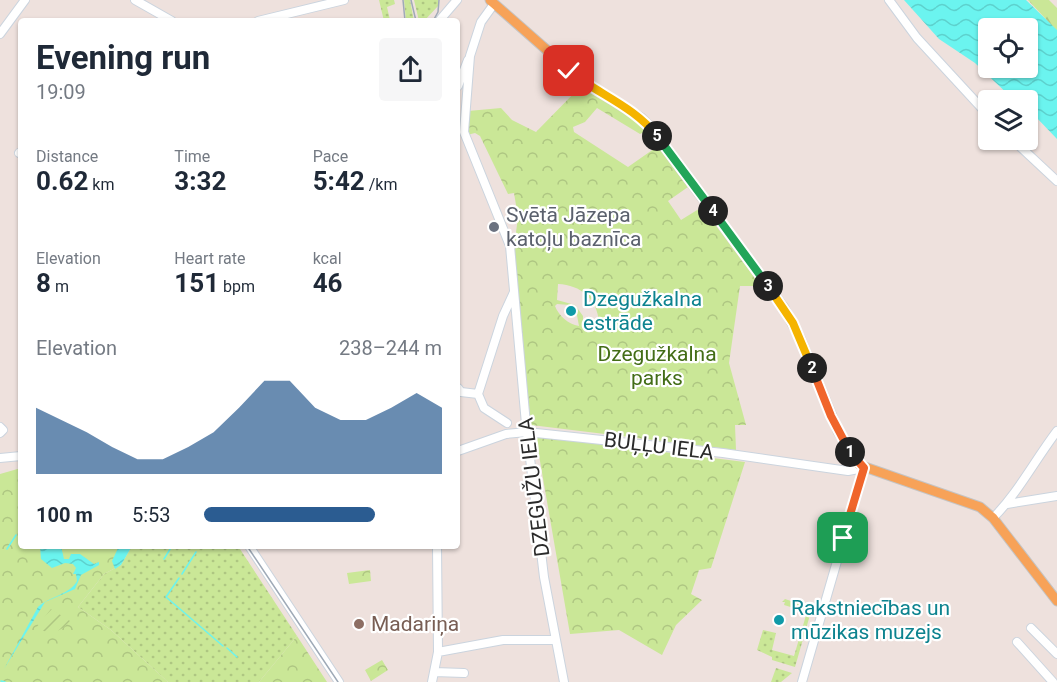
<!DOCTYPE html>
<html lang="en">
<head>
<meta charset="utf-8">
<style>
	body { margin:0; font-family:Roboto,sans-serif; background:#f6f6f7; color:#1f2937; height:100vh; display:flex; flex-direction:column; font-size:22px; white-space:nowrap }
	* { box-sizing:border-box; margin:0 }
	p { font-size:20px; color:#747a83 }
	.icon { flex:none; width:33px; height:33px; fill:none; stroke:currentColor; stroke-width:2; stroke-linecap:round; stroke-linejoin:round }
	.map { position:relative; flex:1; overflow:hidden }
	.drawer { position:absolute; left:18px; top:18px; width:442px; height:531px; display:flex; flex-direction:column; background:#fff; border-radius:6px; box-shadow:0 2px 4px #0004 }
	.drawer>* { flex:none }
	.controls { position:absolute; left:978px; top:18px; display:grid; gap:12px }
	.controls a { display:grid; place-items:center; width:60px; height:60px; border-radius:6px; background:#fff; box-shadow:0 2px 4px #0004; font-size:30px }
	.pin { position:absolute; display:grid; place-items:center; width:51px; height:51px; color:#fff; margin:-26px; border-radius:12px; box-shadow:0 3px 9px #0006 }
	.km { position:absolute; width:30px; height:30px; margin:-15px; border-radius:50%; background:#222; color:#fff; font-size:16px; line-height:30px; text-align:center }
	.round { display:grid; place-items:center; flex:none; width:63px; height:63px; border-radius:6px; background:#f6f6f7 }
	.overview { display:flex; align-items:center; justify-content:space-between; height:102px; padding:0 18px }
	h1 { font-size:33px; font-weight:700; line-height:45px }
	.figures { display:grid; grid-template-columns:repeat(3,1fr); gap:9px; height:102px; padding:6px 18px }
	.figures div { display:grid; align-content:center }
	.figures b { font-size:26px; font-weight:700 }
	.figures small { font-size:16px; font-weight:400 }
	.figures p { font-size:16px }
	.chart { height:168px; padding:12px 18px }
	.chart p { display:flex; justify-content:space-between }
	.chart svg { width:100%; height:108px; margin-top:6px; fill:#2b5c91; opacity:.7 }
	ul { padding:0 18px; list-style:none; font-size:20px }
	li { display:grid; grid-template-columns:96px 72px 1fr; align-items:center; height:45px }
	li i { height:15px; border-radius:8px; background:#2b5c91 }
	.map>svg:first-child { display:block }
</style>
</head>
<body>
<div class="map">
<svg width="1057" height="682" viewBox="0 0 1057 682">
	<defs>
		<pattern id="grass-dots" width="8" height="8" patternUnits="userSpaceOnUse" patternTransform="scale(1.5)"><rect width="8" height="8" fill="#cae797"/><path d="M2 2h.1M6 6h.1" fill="none" stroke="#aec682" stroke-width="1.8" stroke-linecap="round"/></pattern>
		<pattern id="forest-firs" width="22" height="20" patternUnits="userSpaceOnUse" patternTransform="scale(1.5)"><rect width="22" height="20" fill="#cae797"/><path d="M5 1l3.5 6h-7zM16 11l3.5 6h-7z" fill="#aec682"/></pattern>
		<pattern id="park-crowns" width="20" height="18" patternUnits="userSpaceOnUse" patternTransform="scale(1.5)"><rect width="20" height="18" fill="#cae797"/><path d="M2 6a3 3 0 1 1 6 0M12 15a3 3 0 1 1 6 0" fill="none" stroke="#aec682"/></pattern>
		<pattern id="garden-furrows" width="10" height="10" patternUnits="userSpaceOnUse" patternTransform="scale(1.5)"><rect width="10" height="10" fill="#cae797"/><path d="M-1 1l2-2M0 10L10 0M9 11l2-2" fill="none" stroke="#aec682"/></pattern>
		<pattern id="water-waves" width="16" height="10" patternUnits="userSpaceOnUse" patternTransform="scale(1.5)"><rect width="16" height="10" fill="#6bf4ef"/><path d="M0 5q4-4 8 0t8 0" fill="none" stroke="#5dd1cd"/></pattern>
	</defs>
	<rect width="100%" height="100%" fill="#eee1dd"/>
	<!-- grass -->
	<path fill="url(#grass-dots)" d="M379 0H394L395 4 387 7 390 20 399 21H384Z
		M404 0H410L414 21H406Z
		M414 0H438L439 5 424 21H419Z
		M132 546H238L297 636 259 682H168L111 630 78 607 104 574 121 565Z
		M785 599 812 608 795 667 772 660V657L757 650 763 630 776 633 772 650 794 656 807 612 784 605 785 602H782Z
		M776 668 792 673 781 682H771Z"/>
	<!-- forest -->
	<path fill="url(#forest-firs)" d="M1028 0H1049L1057 8V31Z"/>
	<!-- park -->
	<path fill="url(#park-crowns)" fill-rule="evenodd" d="M580 87 639 122 646 131 640 134 597 108 585 122 573 127 574 132 628 167 658 146 688 187 668 201 681 220 702 207 761 286H740L729 363 746 425H735L736 450 531 425 512 241 515 240 518 217 514 193 508 194 480 136 475 133 467 135 468 111 501 108 512 120 536 132ZM558 284C581 285 597 299 599 322L583 324V316L575 305 557 300ZM557 304 570 305 576 310 579 326C568 324 559 316 555 306Z
		M541 437 745 462 711 568 699 570 691 594 702 600 676 625 662 655 619 630 570 634 536 438Z
		M21 468V546H132L121 565 104 574 78 607 111 630 168 682H0V474Z
		M370 570 371 581 349 584 347 573Z
		M297 636 327 682H259Z
		M382 660 388 670 371 681 365 670Z"/>
	<!-- garden -->
	<path fill="url(#garden-furrows)" d="M51 609 70 621C60 633 50 635 36 628Z"/>
	<!-- water -->
	<path fill="url(#water-waves)" fill-rule="evenodd" d="M904 0H1026L1057 30V139L1035 116 1028 111V100H1014L975 63 939 39ZM1028 28V68H988V28Z
		M40 546H61L64 559H69L71 554H80L94 564 99 562V565L81 575 75 589 45 602 4 669 38 607C50 596 69 595 77 581L76 574H73L76 568 73 564 65 563 52 568 41 559Z
		M119 546H132L121 565 115 569 112 561Z"/>
	<g fill="none" stroke-linecap="round" stroke-linejoin="round">
		<!-- stream -->
		<path stroke="#6bf4ef" stroke-width="1.5" d="M19 531H21
			M7 549 16 535
			M164 559 172 546
			M182 574 196 552
			M179 578 166 597 223 646
			M227 648 237 657
			M1 681 5 682"/>
		<defs>
			<path id="minor" d="M135 0 172 21
				M889 0 917 38 988 115
				M494 4 481 22 470 56 464 132 510 246 526 424 544 577 564 682
				M258 21 344 0
				M439 21 457 0
				M0 34 25 0
				M458 86 468 60
				M1013 140 1057 181
				M19 153 21 154
				M458 388 461 392 478 394
				M478 394 503 316 514 292
				M478 394 484 408 507 423
				M0 427 3 430 0 433
				M458 451 506 434 527 432 723 453 848 471 864 468 802 682
				M0 458 21 456
				M1007 504 1057 496
				M993 518C1018 493 1035 460 1057 431
				M249 546 339 682
				M1031 628 1057 654
				M1017 642 1053 682
				M438 652 503 640H554
				M434 672 464 673
				M432 682 438 652 437 546"/>
			<path id="major" d="M490 0 582 81 641 118 649 126 784 308 800 338 838 431 859 465 980 507 993 518 1057 601"/>
		</defs>
		<!-- minor casing -->
		<use href="#minor" stroke="#cbd4de" stroke-width="10"/>
		<!-- major casing -->
		<use href="#major" stroke="#c4c4c4" stroke-width="11"/>
		<!-- minor -->
		<use href="#minor" stroke="#fff" stroke-width="8"/>
		<!-- major -->
		<use href="#major" stroke="#f7a258" stroke-width="9"/>
		<!-- tram -->
		<path stroke="#9faab7" stroke-width="1.5" d="M403 0 405 21
			M411 0 416 21
			M433 21 438 12 439 0
			M247 546 338 682"/>
	</g>
	<g fill="none" stroke-linecap="round" stroke-linejoin="round">
		<defs>
			<path id="split-1" d="M843 538 864 468 850 452"/>
			<path id="split-2" d="M812 368 831 416 850 452"/>
			<path id="split-3" d="M768 286 793 323 812 368"/>
			<path id="split-4" d="M713 211 768 286"/>
			<path id="split-5" d="M657 136 713 211"/>
			<path id="split-6" d="M569 71C598 94 635 107 657 136"/>
		</defs>
		<!-- split-1 casing -->
		<use href="#split-1" stroke="#fff" stroke-width="12"/>
		<!-- split-2 casing -->
		<use href="#split-2" stroke="#fff" stroke-width="12"/>
		<!-- split-3 casing -->
		<use href="#split-3" stroke="#fff" stroke-width="12"/>
		<!-- split-4 casing -->
		<use href="#split-4" stroke="#fff" stroke-width="12"/>
		<!-- split-5 casing -->
		<use href="#split-5" stroke="#fff" stroke-width="12"/>
		<!-- split-6 casing -->
		<use href="#split-6" stroke="#fff" stroke-width="12"/>
		<!-- split-1 -->
		<use href="#split-1" stroke="#f0652b" stroke-width="8"/>
		<!-- split-2 -->
		<use href="#split-2" stroke="#f0652b" stroke-width="8"/>
		<!-- split-3 -->
		<use href="#split-3" stroke="#f5b400" stroke-width="8"/>
		<!-- split-4 -->
		<use href="#split-4" stroke="#22a559" stroke-width="8"/>
		<!-- split-5 -->
		<use href="#split-5" stroke="#22a559" stroke-width="8"/>
		<!-- split-6 -->
		<use href="#split-6" stroke="#f5b400" stroke-width="8"/>
	</g>
	<!-- markers -->
	<circle fill="#6b7280" stroke="#fff" stroke-width="2" cx="494" cy="227" r="6"/>
	<g fill="#0f9aa8" stroke="#fff" stroke-width="2">
		<circle cx="571" cy="311" r="6"/>
		<circle cx="779" cy="620" r="6"/>
	</g>
	<circle fill="#8d6e63" stroke="#fff" stroke-width="2" cx="359" cy="624" r="6"/>
	<g text-anchor="middle" stroke-width="4.5" stroke-linejoin="round" paint-order="stroke">
		<!-- worship labels -->
		<g font-size="21" fill="#5b616d" stroke="#fff" text-anchor="start">
			<text x="506" y="222">Svētā Jāzepa<tspan x="506" dy="24">katoļu baznīca</tspan></text>
		</g>
		<!-- culture labels -->
		<g font-size="21" fill="#0d838f" stroke="#fff" text-anchor="start">
			<text x="583" y="306">Dzegužkalna<tspan x="583" dy="24">estrāde</tspan></text>
			<text x="791" y="615">Rakstniecības un<tspan x="791" dy="24">mūzikas muzejs</tspan></text>
		</g>
		<!-- park labels -->
		<g font-size="21" fill="#436d17" stroke="#fff">
			<text x="657" y="361">Dzegužkalna<tspan x="657" dy="24">parks</tspan></text>
		</g>
		<!-- street labels -->
		<g font-size="21" fill="#2b2b2b" stroke="#fff">
			<text transform="translate(659 446) rotate(7)" y="7">BUĻĻU IELA</text>
			<text transform="translate(534 487) rotate(-97)" y="7">DZEGUŽU IELA</text>
		</g>
		<!-- education labels -->
		<g font-size="21" fill="#785e54" stroke="#fff" text-anchor="start">
			<text x="371" y="631">Madariņa</text>
		</g>
	</g>
</svg>
<div class="controls">
<a><svg class="icon" aria-label="locate" viewBox="0 0 24 24"><circle cx="12" cy="12" r="6"/><path d="M12 2v4M12 18v4M2 12h4M18 12h4"/></svg></a>
<a><svg class="icon" aria-label="layers" viewBox="0 0 24 24"><path d="M12 4l9 5-9 5-9-5zM3 14l9 5 9-5"/></svg></a>
</div>
<div class="pin" style="left:843px;top:538px;background:#1e9e55"><svg class="icon" aria-label="arrive" viewBox="0 0 24 24"><path d="M6 21V4h12l-3 4 3 4H6"/></svg></div>
<div class="pin" style="left:569px;top:71px;background:#d93025"><svg class="icon" aria-label="check" viewBox="0 0 24 24"><path d="M5 12l5 5 9-10"/></svg></div>
<b class="km" style="left:850px;top:452px">1</b>
<b class="km" style="left:812px;top:368px">2</b>
<b class="km" style="left:768px;top:286px">3</b>
<b class="km" style="left:713px;top:211px">4</b>
<b class="km" style="left:657px;top:136px">5</b>
<section class="drawer">
<div class="overview"><div><h1>Evening run</h1><p>19:09</p></div><a class="round"><svg class="icon" aria-label="share" viewBox="0 0 24 24"><path d="M12 15V3M7 8l5-5 5 5M5 13v7h14v-7"/></svg></a></div>
<div class="figures">
<div><p>Distance</p><b>0.62<small> km</small></b></div>
<div><p>Time</p><b>3:32</b></div>
<div><p>Pace</p><b>5:42<small> /km</small></b></div>
</div>
<div class="figures">
<div><p>Elevation</p><b>8<small> m</small></b></div>
<div><p>Heart rate</p><b>151<small> bpm</small></b></div>
<div><p>kcal</p><b>46</b></div>
</div>
<div class="chart"><p><span>Elevation</span>238–244 m</p>
<svg viewBox="0 0 160 44" preserveAspectRatio="none"><path d="M0 44V17L10 22L20 27L30 33L40 38L50 38L60 33L70 27L80 17L90 6L100 6L110 17L120 22L130 22L140 17L150 11L160 17V44z"/></svg>
</div>
<ul>
<li><b>100 m</b>5:53<i style="width:72%"></i></li>
</ul>
</section>
</div>
</body>
</html>
